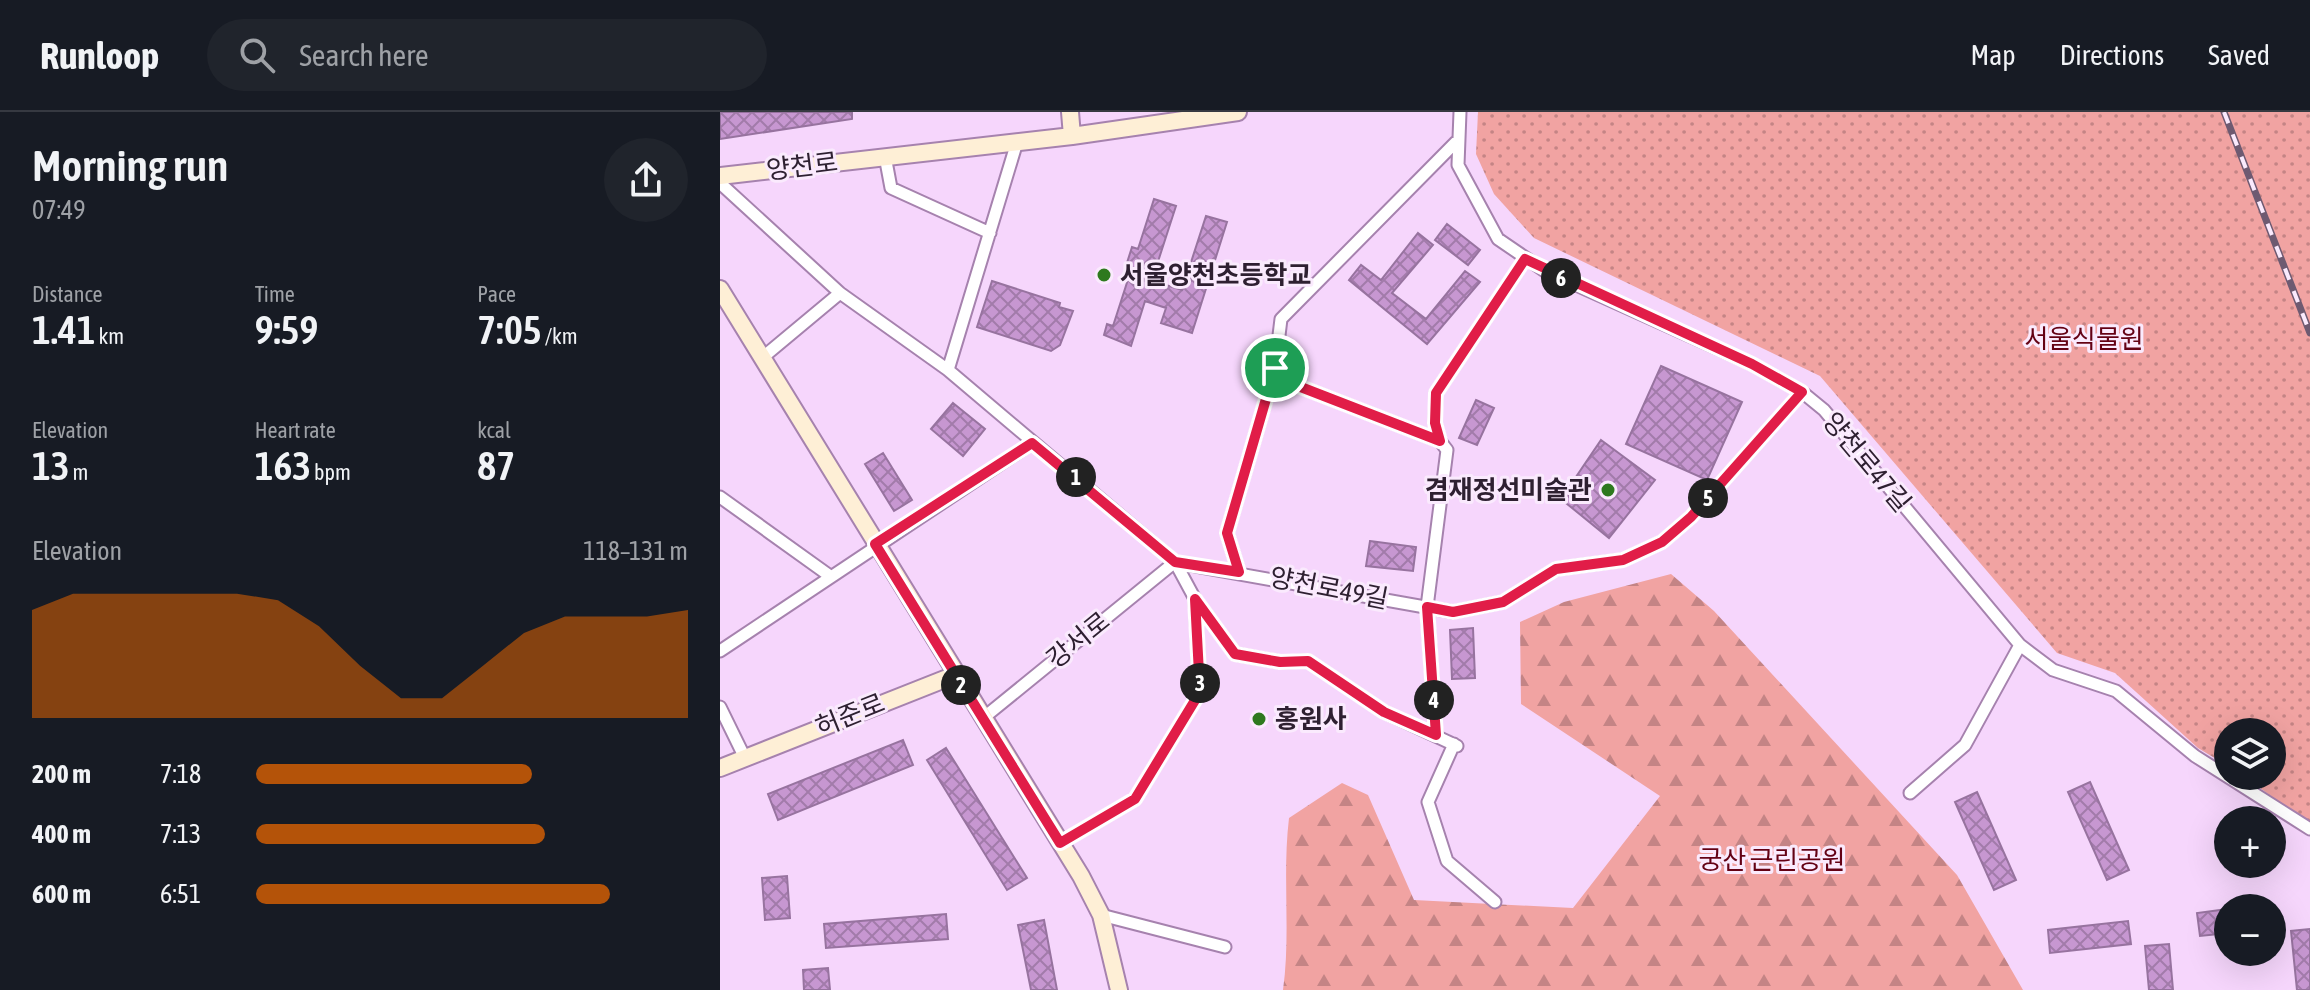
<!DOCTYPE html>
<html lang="en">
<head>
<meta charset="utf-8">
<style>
	body { margin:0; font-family:"Asap Condensed","Noto Sans KR",sans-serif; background:#20242c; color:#f1f3f6; height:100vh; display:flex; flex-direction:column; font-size:30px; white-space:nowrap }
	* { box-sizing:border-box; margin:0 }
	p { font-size:26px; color:#9ea1a6 }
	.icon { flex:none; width:44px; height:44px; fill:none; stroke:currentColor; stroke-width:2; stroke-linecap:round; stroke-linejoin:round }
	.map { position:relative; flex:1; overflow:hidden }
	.panel { display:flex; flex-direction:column; background:#171b24; width:720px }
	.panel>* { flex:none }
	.controls { position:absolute; left:1494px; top:606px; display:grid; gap:16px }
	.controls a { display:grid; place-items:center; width:72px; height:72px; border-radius:50%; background:#171b24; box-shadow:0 8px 32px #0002; font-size:40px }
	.pin { position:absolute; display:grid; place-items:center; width:68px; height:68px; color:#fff; margin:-34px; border:4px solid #fff; border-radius:50%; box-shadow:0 2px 8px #0007 }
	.km { position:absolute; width:40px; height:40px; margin:-20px; border-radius:50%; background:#222; color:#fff; font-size:22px; line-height:40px; text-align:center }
	.round { display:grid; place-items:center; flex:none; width:84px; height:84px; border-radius:42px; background:#20242c }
	.summary { display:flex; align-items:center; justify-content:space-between; height:136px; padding:0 32px }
	h1 { font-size:44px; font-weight:600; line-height:60px }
	.figures { display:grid; grid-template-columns:repeat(3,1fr); gap:12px; height:136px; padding:8px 32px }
	.figures div { display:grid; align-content:center }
	.figures b { font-size:40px; font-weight:600 }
	.figures small { font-size:22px; font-weight:400 }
	.figures p { font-size:22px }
	.chart { height:224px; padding:16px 32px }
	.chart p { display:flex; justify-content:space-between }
	.chart svg { width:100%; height:144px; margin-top:8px; fill:#b45309; opacity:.7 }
	ul { padding:0 32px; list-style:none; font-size:26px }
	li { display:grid; grid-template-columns:128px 96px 1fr; align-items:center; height:60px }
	li i { height:20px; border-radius:10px; background:#b45309 }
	header { display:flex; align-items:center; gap:48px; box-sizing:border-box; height:112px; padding:0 40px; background:#171b24; border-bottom:2px solid #363941 }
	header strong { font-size:38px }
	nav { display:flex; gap:44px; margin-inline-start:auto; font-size:28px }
	.search { width:560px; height:72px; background:#20242c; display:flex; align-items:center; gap:20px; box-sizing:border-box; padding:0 28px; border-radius:44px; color:#9ea1a6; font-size:30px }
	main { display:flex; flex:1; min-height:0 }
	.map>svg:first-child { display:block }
</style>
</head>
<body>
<header>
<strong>Runloop</strong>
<div class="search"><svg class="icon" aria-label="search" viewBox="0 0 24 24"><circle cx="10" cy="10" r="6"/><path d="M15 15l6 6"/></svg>Search here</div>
<nav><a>Map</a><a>Directions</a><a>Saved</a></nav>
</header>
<main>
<section class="panel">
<div class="summary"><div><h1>Morning run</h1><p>07:49</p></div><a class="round"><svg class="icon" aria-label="share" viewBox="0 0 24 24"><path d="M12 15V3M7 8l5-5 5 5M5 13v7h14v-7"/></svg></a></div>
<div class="figures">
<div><p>Distance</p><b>1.41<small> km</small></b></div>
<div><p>Time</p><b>9:59</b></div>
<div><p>Pace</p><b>7:05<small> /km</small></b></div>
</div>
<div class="figures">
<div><p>Elevation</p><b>13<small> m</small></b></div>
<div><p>Heart rate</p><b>163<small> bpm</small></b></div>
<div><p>kcal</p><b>87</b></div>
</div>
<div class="chart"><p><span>Elevation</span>118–131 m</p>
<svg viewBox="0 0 160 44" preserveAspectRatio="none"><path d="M0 44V11L10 6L20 6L30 6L40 6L50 6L60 8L70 16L80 28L90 38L100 38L110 28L120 18L130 13L140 13L150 13L160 11V44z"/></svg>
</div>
<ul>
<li><b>200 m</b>7:18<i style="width:64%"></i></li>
<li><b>400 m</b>7:13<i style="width:67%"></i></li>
<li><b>600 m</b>6:51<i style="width:82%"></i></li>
</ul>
</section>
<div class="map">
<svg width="1590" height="878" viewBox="0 0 1590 878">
	<defs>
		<pattern id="forest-firs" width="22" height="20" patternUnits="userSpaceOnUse" patternTransform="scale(2)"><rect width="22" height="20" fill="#f1a3a2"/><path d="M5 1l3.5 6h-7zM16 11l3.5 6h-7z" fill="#c48485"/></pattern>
		<pattern id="park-dots" width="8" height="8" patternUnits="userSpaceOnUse" patternTransform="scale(2)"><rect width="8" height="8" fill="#f1a3a2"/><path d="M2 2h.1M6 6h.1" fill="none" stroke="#c48485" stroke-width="1.8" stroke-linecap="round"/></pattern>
		<pattern id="building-cross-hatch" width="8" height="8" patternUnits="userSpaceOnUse" patternTransform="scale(2)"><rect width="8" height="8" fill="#c797d1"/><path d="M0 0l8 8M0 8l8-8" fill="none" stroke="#a27baa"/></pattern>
	</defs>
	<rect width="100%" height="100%" fill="#f6d6fc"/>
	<!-- forest -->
	<path fill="url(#forest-firs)" d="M951 462 994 499 1237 763 1303 878H563C571 821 562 764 569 706L622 671 648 683 694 788 853 796 940 684 801 592 800 510 844 490Z"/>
	<!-- park -->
	<path fill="url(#park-dots)" d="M758 0H1590V713L1524 664H1552V620H1508V654L1478 636 1395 561 1337 541 1100 264 814 126 774 82 756 42Z"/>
	<!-- building -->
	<path fill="url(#building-cross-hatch)" stroke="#97739f" stroke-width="2" d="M0 0H132V7L0 27Z
		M434 87 456 94 433 165 438 166 436 170 462 178 486 104 507 110 472 221 441 211 446 196 425 189 411 234 384 223 387 212 393 214 412 155 406 154 412 135 418 137Z
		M727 112 760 138 748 153 715 128Z
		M698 121 713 133 672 181 706 207 745 159 760 170 707 232 629 168 641 153 661 168Z
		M272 169 340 191 339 195 353 199 340 233 331 239 257 215Z
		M941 254 1022 290 987 368 906 332Z
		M756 288 774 296 757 333 739 326Z
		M233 291 265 317 243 344 211 317Z
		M881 328 935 368 889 426 841 387Z
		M163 341 192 388 174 399 145 352Z
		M650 429 696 435 693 459 646 454Z
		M753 516 755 566 732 567 730 518Z
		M183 628 193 653 58 708 48 682Z
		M226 636 307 766 287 778 207 648Z
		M1370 670 1409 758 1387 768 1348 680Z
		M1257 680 1296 768 1274 778 1235 690Z
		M67 764 70 806 45 808 42 766Z
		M1508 797V821L1480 824 1477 801Z
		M226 802 228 827 106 836 104 812Z
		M324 808 337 878H311L298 813Z
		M1408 809 1411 832 1330 841 1328 818Z
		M1590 817V878H1577L1571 819Z
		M1449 832 1453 878H1429L1425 834Z
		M108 856 110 878H84L83 858Z"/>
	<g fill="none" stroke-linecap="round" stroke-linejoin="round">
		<defs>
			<path id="street" d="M740 0 738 53 778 127 825 159 1032 252 1082 280 1104 298 1300 533 1333 558 1396 579 1475 644 1590 717
				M165 44 171 76 270 121
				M0 71 120 181 228 258 455 450 480 455 733 500 783 490 836 457 903 448 942 430 971 405 1082 280
				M42 246 120 181
				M555 257 560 267 720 329
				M228 258 297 30
				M0 385 110 464
				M519 460 507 421 555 256 561 207 736 30
				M0 539 312 331
				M0 595 25 646
				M262 607 455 450 475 487 515 542 560 550 588 549 664 600 737 634
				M716 623 707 495 727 338 720 329 715 311 716 281 805 147
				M734 632 708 690 727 749 775 790
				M1190 681 1245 633 1300 533
				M340 731 415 687 480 580 475 488
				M381 803 505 835"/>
			<path id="secondary" d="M350 0 352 24
				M0 64 352 24 518 0
				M0 177 361 764 381 803 399 878
				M0 656 235 563"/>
		</defs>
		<!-- street casing -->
		<use href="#street" stroke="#a682ae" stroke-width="15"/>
		<!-- secondary casing -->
		<use href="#secondary" stroke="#a682ae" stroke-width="20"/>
		<!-- street -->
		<use href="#street" stroke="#fff" stroke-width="11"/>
		<!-- secondary -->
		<use href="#secondary" stroke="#feefd6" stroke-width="16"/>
		<defs>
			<path id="rail" d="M1504 0 1590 221"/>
		</defs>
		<!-- rail casing -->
		<use href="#rail" stroke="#6e5a71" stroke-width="7"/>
		<!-- rail -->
		<use href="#rail" stroke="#faeafd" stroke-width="4" stroke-dasharray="12" stroke-linecap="butt"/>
	</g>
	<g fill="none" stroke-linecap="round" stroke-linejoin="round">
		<defs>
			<path id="route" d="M805 147 1032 252 1082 280 971 405 942 430 903 448 836 457 783 490 733 500 707 495 716 623 664 600 588 549 560 550 515 542 475 487 480 580 415 687 340 731 155 432 312 331 455 450 519 460 507 421 555 256 560 267 720 329 715 311 716 281Z"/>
		</defs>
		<!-- route casing -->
		<use href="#route" stroke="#fff" stroke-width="16"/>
		<!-- route -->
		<use href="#route" stroke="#e11d48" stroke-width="10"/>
	</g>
	<!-- markers -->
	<g fill="#2e791e" stroke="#faeafd" stroke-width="3">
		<circle cx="384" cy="163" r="8"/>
		<circle cx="888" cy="378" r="8"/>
		<circle cx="539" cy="607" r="8"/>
	</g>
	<g text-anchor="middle" stroke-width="6" stroke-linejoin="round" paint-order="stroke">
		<!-- street labels -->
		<g font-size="26" fill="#2e2031" stroke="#faeafd">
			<text transform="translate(82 54) rotate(-7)" y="9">양천로</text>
			<text transform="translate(1147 350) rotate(50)" y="9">양천로47길</text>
			<text transform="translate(609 476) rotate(11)" y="9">양천로49길</text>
			<text transform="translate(358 528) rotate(-39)" y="9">강서로</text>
			<text transform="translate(130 603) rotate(-22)" y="9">허준로</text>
		</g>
		<!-- poi labels -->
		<g font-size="26" font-weight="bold" fill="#2e2031" stroke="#faeafd" text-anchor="start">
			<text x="400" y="172">서울양천초등학교</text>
			<text x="872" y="387" text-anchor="end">겸재정선미술관</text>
			<text x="555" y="616">홍원사</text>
		</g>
		<!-- park labels -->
		<g font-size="26" fill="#640114" stroke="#faeafd">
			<text x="1364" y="236">서울식물원</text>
			<text x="1052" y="757">궁산 근린공원</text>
		</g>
	</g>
</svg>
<div class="controls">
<a><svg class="icon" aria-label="layers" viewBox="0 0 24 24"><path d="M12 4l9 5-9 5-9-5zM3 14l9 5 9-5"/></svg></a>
<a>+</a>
<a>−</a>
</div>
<div class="pin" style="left:555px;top:256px;background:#1e9e55"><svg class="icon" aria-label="arrive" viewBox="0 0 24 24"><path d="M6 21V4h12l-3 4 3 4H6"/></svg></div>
<b class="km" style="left:356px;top:365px">1</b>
<b class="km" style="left:241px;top:573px">2</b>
<b class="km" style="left:480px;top:571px">3</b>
<b class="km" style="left:714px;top:588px">4</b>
<b class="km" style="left:988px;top:386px">5</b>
<b class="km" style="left:841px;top:166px">6</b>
</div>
</main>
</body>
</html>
